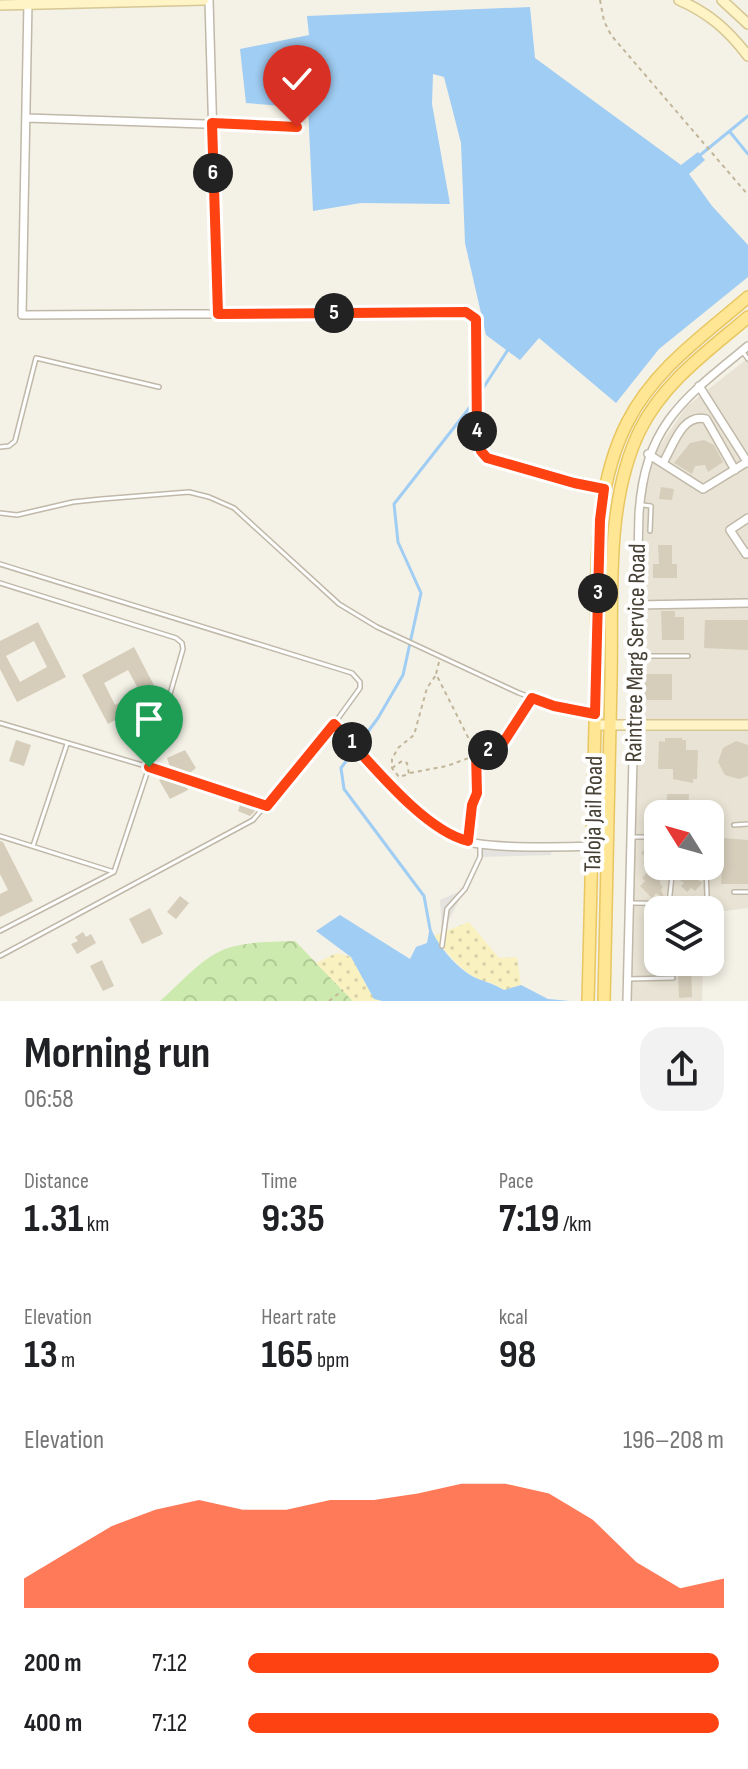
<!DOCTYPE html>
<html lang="en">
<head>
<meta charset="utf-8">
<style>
	body { margin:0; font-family:"Sofia Sans Condensed",sans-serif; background:#f2f2f2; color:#202124; height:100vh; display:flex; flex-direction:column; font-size:30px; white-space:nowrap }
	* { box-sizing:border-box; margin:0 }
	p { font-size:26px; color:#757577 }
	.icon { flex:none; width:44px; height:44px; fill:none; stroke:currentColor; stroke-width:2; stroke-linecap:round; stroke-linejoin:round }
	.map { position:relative; height:1001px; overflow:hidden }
	.sheet { display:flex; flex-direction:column; background:#fff; flex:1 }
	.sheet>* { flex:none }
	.needle { width:52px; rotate:307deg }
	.fabs { position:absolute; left:644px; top:800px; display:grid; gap:16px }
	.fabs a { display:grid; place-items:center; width:80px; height:80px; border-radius:16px; background:#fff; box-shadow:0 4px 12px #0003; font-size:40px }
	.pin { position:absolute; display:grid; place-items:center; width:68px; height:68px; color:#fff; margin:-82px -34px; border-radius:50% 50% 50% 0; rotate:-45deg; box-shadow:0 0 8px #0007 }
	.pin .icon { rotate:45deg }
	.km { position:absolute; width:40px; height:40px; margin:-20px; border-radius:50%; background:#222; color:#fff; font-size:22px; line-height:40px; text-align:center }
	.round { display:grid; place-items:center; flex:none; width:84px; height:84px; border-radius:24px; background:#f2f2f2 }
	.summary { display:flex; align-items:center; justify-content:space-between; height:136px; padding:0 24px }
	h1 { font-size:44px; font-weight:700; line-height:60px }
	.metrics { display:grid; grid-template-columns:repeat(3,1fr); gap:12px; height:136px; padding:8px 24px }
	.metrics div { display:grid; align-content:center }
	.metrics b { font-size:40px; font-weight:700 }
	.metrics small { font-size:22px; font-weight:400 }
	.metrics p { font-size:22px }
	.chart { height:224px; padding:16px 24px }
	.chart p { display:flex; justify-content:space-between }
	.chart svg { width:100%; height:144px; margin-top:8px; fill:#ff4212; opacity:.7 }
	ul { padding:0 24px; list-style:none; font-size:26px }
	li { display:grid; grid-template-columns:128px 96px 1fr; align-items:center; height:60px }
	li i { height:20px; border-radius:10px; background:#ff4212 }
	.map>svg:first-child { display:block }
</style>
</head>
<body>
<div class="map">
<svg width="748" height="1001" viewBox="0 0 748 1001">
	<defs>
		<pattern id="forest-crowns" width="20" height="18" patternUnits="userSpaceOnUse" patternTransform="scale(2)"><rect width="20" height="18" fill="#cceaad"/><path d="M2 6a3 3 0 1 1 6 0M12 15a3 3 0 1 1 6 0" fill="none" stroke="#b1ca95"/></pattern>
		<pattern id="sand-dots" width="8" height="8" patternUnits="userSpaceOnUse" patternTransform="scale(2)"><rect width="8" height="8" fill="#faf1c1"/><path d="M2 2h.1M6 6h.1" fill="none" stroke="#d8d0a6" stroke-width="1.8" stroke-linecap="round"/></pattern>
	</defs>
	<rect width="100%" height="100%" fill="#f4f1e6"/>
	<!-- residential -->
	<path fill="#e8e3d4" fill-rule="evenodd" d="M748 358V908L710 913V910H658V962H703L702 1001H629L645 492 657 450 686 407ZM658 814H710V866H658Z"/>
	<!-- forest -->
	<path fill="url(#forest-crowns)" d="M295 941 353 1001H160C180 984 200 959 225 949 247 941 272 942 295 941Z"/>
	<!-- sand -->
	<path fill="url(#sand-dots)" d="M469 922 499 958 517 957 521 985 504 990C492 982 492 984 481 980 462 973 446 951 433 936Z
		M337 953 351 957 374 998 382 1001H353L316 963Z"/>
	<!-- parking -->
	<path fill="#e5e3df" d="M480 844 552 846 551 855 480 857Z
		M465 889 442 933 440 900Z"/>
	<!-- water -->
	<path fill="#a0cdf3" d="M530 7 535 58 681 165 698 152 705 160 689 174 712 206 748 245V277L659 349 616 403 539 338 520 360 486 335 465 243 461 143 444 77 433 74 432 104 450 204 361 203 313 211 308 108 246 103 240 49 309 35 307 16Z
		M340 915 410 959 416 947 427 943 430 926C437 946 461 974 481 980 490 983 495 985 504 990L521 985 548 999 570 1001H382L374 999 351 957 316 931Z"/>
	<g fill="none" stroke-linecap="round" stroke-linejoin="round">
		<!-- stream -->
		<path stroke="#a0cdf3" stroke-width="3" d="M730 132 748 154
			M699 156 748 116
			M478 396 509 348
			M430 929 424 896 344 789 341 768 378 718 403 675 421 593 398 542 394 504 474 402"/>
	</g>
	<!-- building -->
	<path fill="#d6cdbb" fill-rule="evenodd" d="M704 440 714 445 723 462 708 472 705 465 695 466 692 474 674 463 690 443Z
		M661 487 674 489 672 500 659 499Z
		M658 545H672V564H677V578H653V564H659Z
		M661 611H675V617H684V640H662Z
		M705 620H748V650L704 648Z
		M38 622 66 677 17 702 0 669V641ZM34 641 47 667 20 682 6 656Z
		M134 647 160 697 108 724 82 675ZM128 670 140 692 115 705 104 683Z
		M645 674H672V700H645Z
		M665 738H682V740H686V750H698L697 779H693V783L673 779V769H658L659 741 665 742Z
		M16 740 31 745 24 766 9 761Z
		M736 741 748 745V776L739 779 725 775 718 762 723 748Z
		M185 750 196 768 187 775 171 770 167 758Z
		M166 777 185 784 188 790 170 799 159 780Z
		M667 794H689L688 814H666Z
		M241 802 258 808 250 816 238 811Z
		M724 838 748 840V884H721Z
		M0 841 3 842 33 901 0 917V894L8 890 0 874Z
		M651 842 658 848 660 884 663 887 661 890 665 899 656 893 652 898 640 886 645 881 642 878 649 870 643 863 646 858 641 853Z
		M685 866H697L701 876 698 880 702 883 695 891 691 888 687 892 681 886 684 883 680 880 683 876Z
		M180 896 189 903 176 919 167 912Z
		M150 908 163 934 142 944 129 919Z
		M83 932 86 937 91 934 96 943 77 954 71 944 78 941 75 937Z
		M102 960 114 986 103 991 90 966Z
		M653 962H691L692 997 679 998 678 971 654 974Z"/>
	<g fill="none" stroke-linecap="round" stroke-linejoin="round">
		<defs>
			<path id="lane" d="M742 351 748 359
				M0 447 9 446 15 441 36 358 159 387
				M643 505 651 506 650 531
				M0 513 17 515 73 502 102 499 189 492 209 497 234 508 339 604 377 627 519 693 554 706 590 713
				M0 564 352 673 360 682V688L334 724 253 820 0 956
				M0 583 176 638 182 643 183 649 149 767 114 872 0 931
				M635 656H688
				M0 723 149 767 267 806
				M734 825 748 824
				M0 836 114 872
				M634 837H658
				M33 846 67 744
				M734 892H748
				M631 903 704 904 707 896 706 866
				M669 904 673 866
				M442 946 447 909 465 889 480 857V844
				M627 979 673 978"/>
			<path id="street" d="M209 0 218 314
				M28 2 22 315 466 312 476 319 477 439 481 451 487 458 574 483 604 489
				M27 118 297 127
				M699 386 748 463
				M648 454 703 489 747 462
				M663 463C673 446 682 413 706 419L735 470
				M748 518 730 530 746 554 748 553
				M636 605 748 603
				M341 731C367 758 421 825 453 838 488 851 567 846 607 846
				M627 1001 639 514C645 425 683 399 748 346"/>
			<path id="secondary" d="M679 0C709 13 728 30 748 56
				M722 0 748 24
				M0 5 204 0
				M595 725H748"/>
			<path id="primary" d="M588 1001C591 896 593 791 596 685 598 600 588 500 627 423 654 369 704 335 748 297
				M604 1001C606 894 609 787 611 680 613 599 604 504 640 430 664 382 708 351 748 317"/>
		</defs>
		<!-- lane casing -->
		<use href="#lane" stroke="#c0b9a9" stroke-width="6"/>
		<!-- street casing -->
		<use href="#street" stroke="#c0b9a9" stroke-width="10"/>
		<!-- secondary casing -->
		<use href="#secondary" stroke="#d6c794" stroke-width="12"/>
		<!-- primary casing -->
		<use href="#primary" stroke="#e8c660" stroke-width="14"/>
		<!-- path -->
		<path stroke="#c2b699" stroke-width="2" stroke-dasharray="4 4" stroke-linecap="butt" d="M600 0 604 21 611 35 748 195
			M439 662 436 674 476 753 477 793 472 805 468 836
			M392 768 402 761 407 763 409 774 399 777 392 768V759L398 748 414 735 427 688 436 675
			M410 773 447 766 501 746 528 704
			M329 1001 343 990"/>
		<!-- lane -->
		<use href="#lane" stroke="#fff" stroke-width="3"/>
		<!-- street -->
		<use href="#street" stroke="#fff" stroke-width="7"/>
		<!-- secondary -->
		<use href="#secondary" stroke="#fff4c5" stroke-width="9"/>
		<!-- primary -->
		<use href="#primary" stroke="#ffe694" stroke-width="11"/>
	</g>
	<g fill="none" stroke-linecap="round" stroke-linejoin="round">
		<defs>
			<path id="route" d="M149 767 267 806 334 724C368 759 422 830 468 841L472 805 477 793 476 753 501 746 532 698 554 706 595 714 600 520 604 489 574 483 487 458 481 451 477 439 476 319 466 312 218 314 212 123 297 127"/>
		</defs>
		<!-- route casing -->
		<use href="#route" stroke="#fff" stroke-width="16"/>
		<!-- route -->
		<use href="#route" stroke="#ff4212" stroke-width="10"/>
	</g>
	<g text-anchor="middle" stroke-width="8" stroke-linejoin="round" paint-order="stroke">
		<!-- street labels -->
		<g font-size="24" fill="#474135" stroke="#fff">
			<text transform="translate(635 653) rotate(-89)" y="8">Raintree Marg Service Road</text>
			<text transform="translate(593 814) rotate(-89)" y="8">Taloja Jail Road</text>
		</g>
	</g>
</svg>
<div class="fabs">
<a><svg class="needle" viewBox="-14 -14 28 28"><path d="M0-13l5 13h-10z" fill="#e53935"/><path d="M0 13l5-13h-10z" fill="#757577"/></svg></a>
<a><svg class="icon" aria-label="layers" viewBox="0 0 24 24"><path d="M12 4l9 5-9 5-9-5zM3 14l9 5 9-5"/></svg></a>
</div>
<div class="pin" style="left:149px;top:767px;background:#1e9e55"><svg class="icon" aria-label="arrive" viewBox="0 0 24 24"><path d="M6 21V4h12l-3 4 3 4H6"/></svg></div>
<div class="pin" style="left:297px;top:127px;background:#d93025"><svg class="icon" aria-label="check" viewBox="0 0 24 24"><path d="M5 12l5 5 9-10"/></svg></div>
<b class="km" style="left:352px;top:742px">1</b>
<b class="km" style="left:488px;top:750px">2</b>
<b class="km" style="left:598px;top:593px">3</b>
<b class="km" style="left:477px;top:431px">4</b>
<b class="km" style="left:334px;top:313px">5</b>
<b class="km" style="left:213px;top:173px">6</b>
</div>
<section class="sheet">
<div class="summary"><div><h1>Morning run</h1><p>06:58</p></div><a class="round"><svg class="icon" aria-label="share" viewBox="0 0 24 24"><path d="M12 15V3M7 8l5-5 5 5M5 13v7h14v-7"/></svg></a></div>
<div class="metrics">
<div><p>Distance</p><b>1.31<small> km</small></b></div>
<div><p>Time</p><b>9:35</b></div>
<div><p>Pace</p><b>7:19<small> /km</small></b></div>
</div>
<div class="metrics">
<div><p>Elevation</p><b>13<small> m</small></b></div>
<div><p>Heart rate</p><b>165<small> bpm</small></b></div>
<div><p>kcal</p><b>98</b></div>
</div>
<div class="chart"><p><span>Elevation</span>196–208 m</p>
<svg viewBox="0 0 160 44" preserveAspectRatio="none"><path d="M0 44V35L10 27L20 19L30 14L40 11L50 14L60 14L70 11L80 11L90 9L100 6L110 6L120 9L130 17L140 30L150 38L160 35V44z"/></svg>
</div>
<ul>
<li><b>200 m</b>7:12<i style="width:99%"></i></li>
<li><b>400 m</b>7:12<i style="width:99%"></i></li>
</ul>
</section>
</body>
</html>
